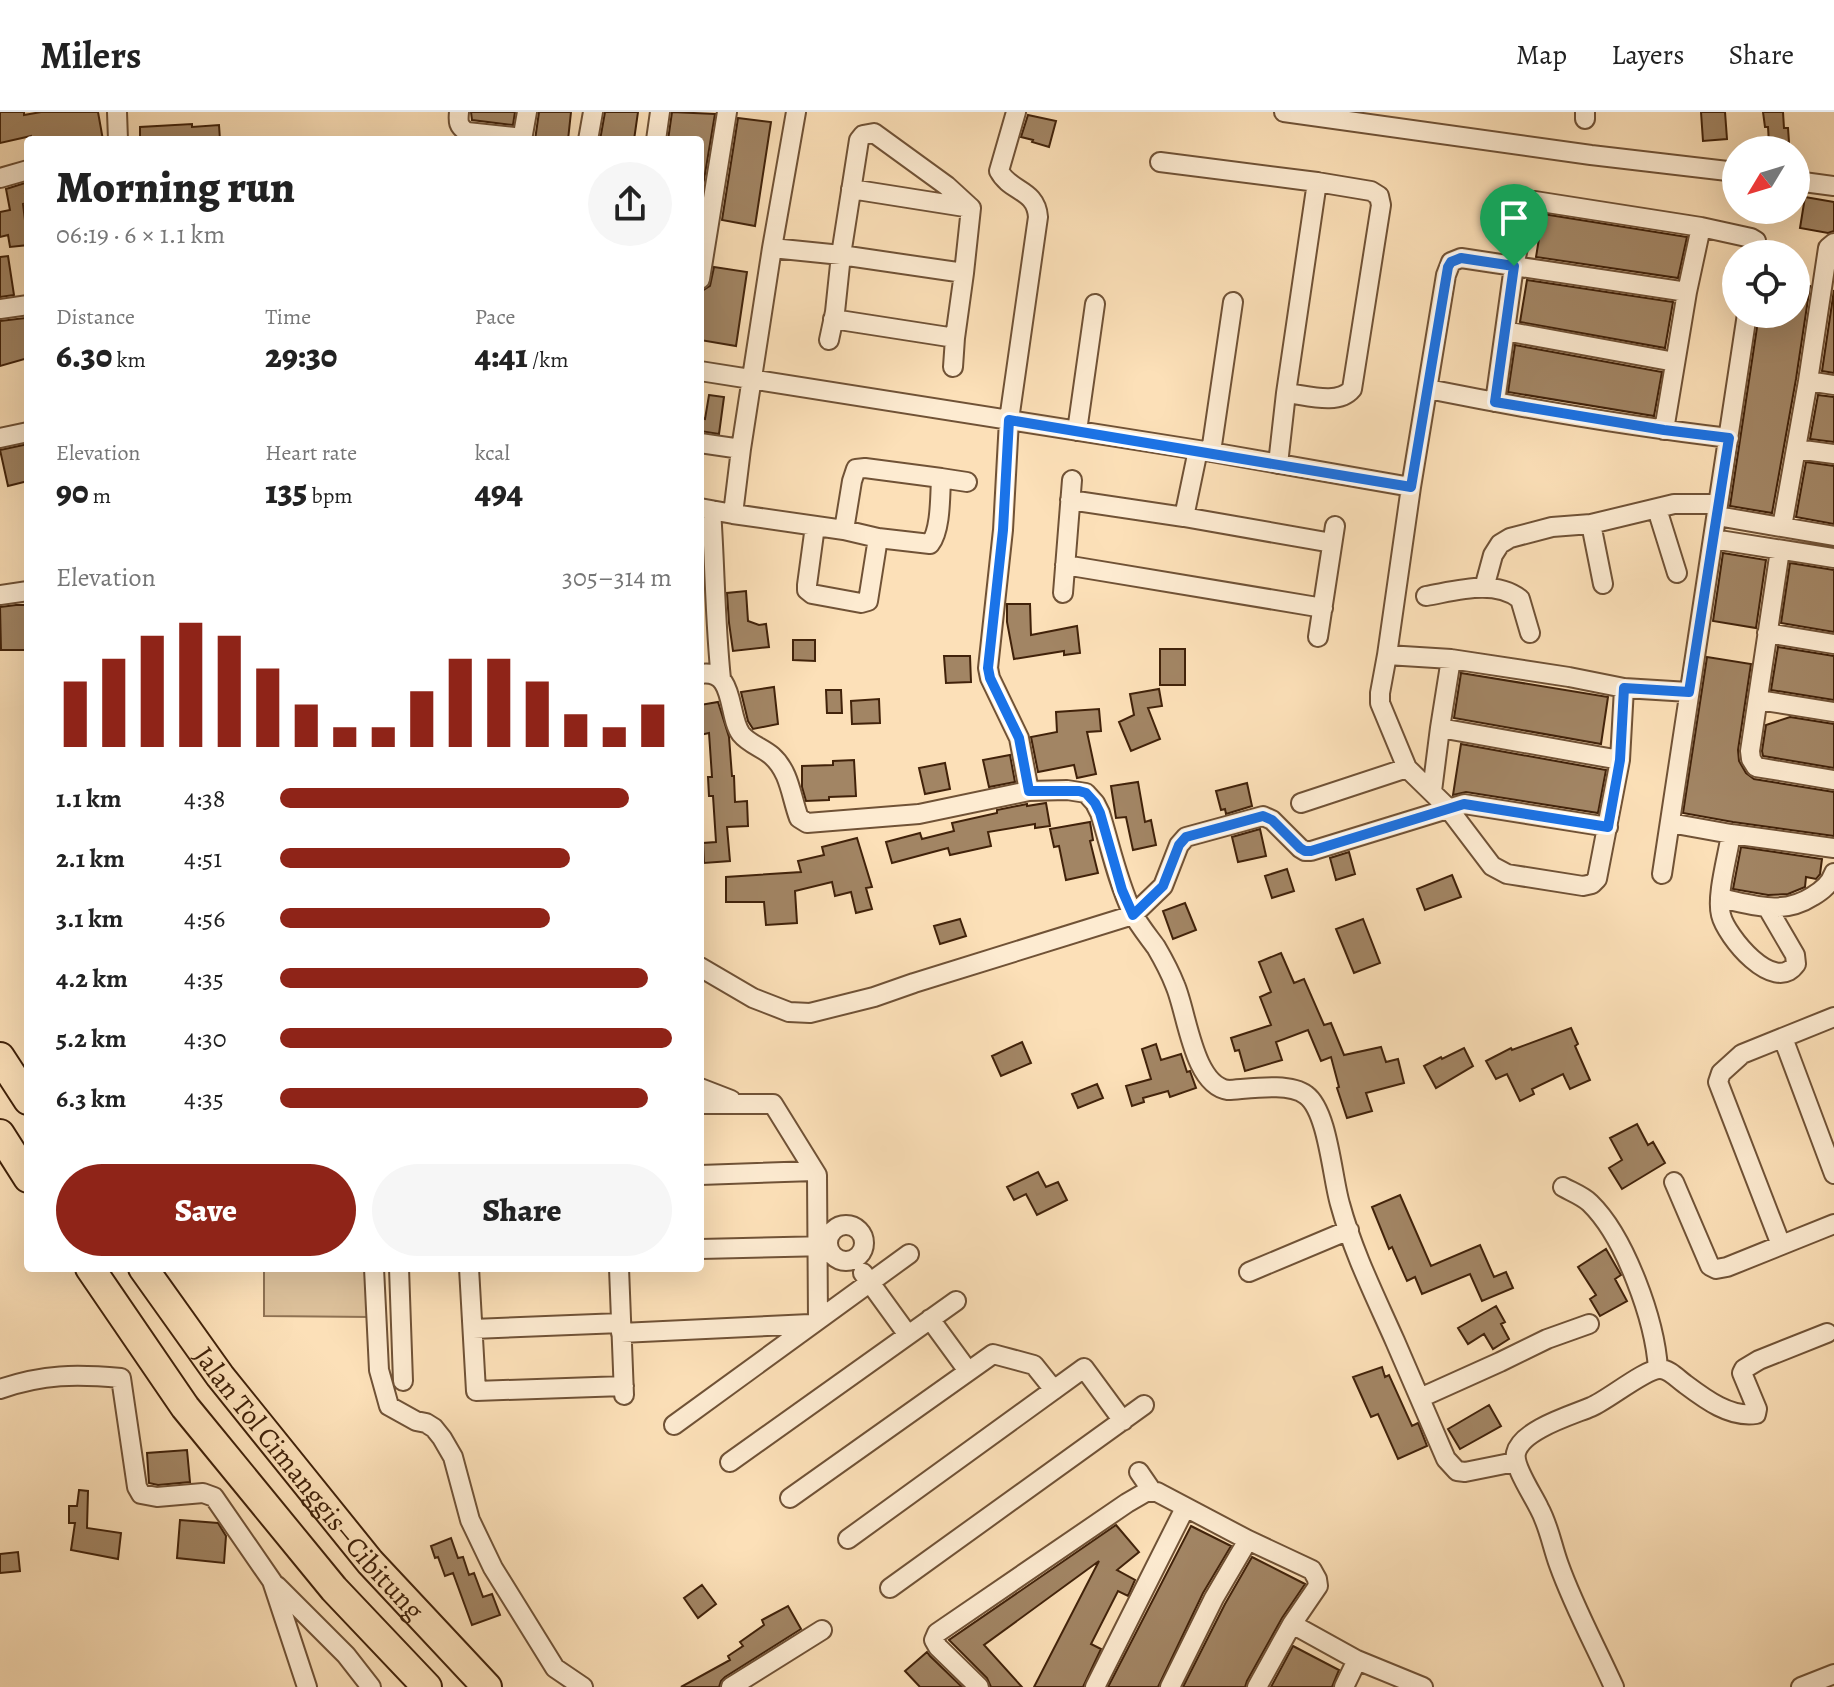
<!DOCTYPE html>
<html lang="en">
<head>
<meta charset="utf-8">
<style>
	body { margin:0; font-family:Alegreya,serif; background:#f6f6f6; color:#222; height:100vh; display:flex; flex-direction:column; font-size:30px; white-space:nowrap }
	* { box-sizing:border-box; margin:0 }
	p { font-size:26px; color:#767676 }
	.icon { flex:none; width:44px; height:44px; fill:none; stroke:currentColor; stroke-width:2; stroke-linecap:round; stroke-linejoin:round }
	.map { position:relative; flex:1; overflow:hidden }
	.side { position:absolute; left:24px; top:24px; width:680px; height:1136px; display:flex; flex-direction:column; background:#fff; border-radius:8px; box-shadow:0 8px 32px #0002 }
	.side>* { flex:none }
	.needle { width:52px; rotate:232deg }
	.fabs { position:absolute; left:1722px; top:24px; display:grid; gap:16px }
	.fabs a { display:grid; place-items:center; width:88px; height:88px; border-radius:50%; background:#fff; box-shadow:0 8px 32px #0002; font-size:40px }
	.pin { position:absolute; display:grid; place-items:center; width:68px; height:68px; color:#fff; margin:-82px -34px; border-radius:50% 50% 50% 0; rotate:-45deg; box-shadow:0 0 8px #0007 }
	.pin .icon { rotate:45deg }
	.round { display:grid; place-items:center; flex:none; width:84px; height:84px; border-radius:42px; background:#f6f6f6 }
	.headline { display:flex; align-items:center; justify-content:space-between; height:136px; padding:0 32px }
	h1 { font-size:44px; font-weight:800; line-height:60px }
	.figures { display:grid; grid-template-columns:repeat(3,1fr); gap:12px; height:136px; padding:8px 32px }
	.figures div { display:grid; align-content:center }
	.figures b { font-size:34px; font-weight:800 }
	.figures small { font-size:22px; font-weight:400 }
	.figures p { font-size:22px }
	.chart { height:224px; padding:16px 32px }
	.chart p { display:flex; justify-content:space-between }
	.chart svg { width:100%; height:144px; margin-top:8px; stroke:#8f2418; stroke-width:6 }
	.action { display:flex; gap:16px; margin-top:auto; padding:16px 32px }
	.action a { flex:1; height:92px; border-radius:48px; background:#8f2418; color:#fff; font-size:32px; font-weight:800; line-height:92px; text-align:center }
	.action a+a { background:#f6f6f6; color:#222 }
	ul { padding:0 32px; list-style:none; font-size:26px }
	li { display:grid; grid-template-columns:128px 96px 1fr; align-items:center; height:60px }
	li i { height:20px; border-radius:10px; background:#8f2418 }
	header { display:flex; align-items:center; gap:48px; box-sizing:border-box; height:112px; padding:0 40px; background:#fff; border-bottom:2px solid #e0e0e0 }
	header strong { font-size:38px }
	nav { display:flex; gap:44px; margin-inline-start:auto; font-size:28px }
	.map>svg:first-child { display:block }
</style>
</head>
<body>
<header>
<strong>Milers</strong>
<nav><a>Map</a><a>Layers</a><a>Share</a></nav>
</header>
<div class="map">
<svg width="1834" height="1575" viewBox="0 0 1834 1575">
	<rect width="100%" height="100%" fill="#fce0b8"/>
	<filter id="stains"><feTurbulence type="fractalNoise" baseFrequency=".0025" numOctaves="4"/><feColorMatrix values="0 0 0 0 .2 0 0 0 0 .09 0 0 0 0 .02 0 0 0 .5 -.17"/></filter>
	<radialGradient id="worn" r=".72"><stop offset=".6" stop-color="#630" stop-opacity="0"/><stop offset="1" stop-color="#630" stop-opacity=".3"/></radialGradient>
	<!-- green -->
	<path fill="#dcc09a" stroke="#8e7152" stroke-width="2" d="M264 1156H370V1205L264 1204Z"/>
	<!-- building -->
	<path fill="#a28564" stroke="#41220a" stroke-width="2" d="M0 0H24V3L41 0H98L103 28H32L31 24 0 31Z
		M471 0H515L513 13 472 8Z
		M539 0H571L568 28H535Z
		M605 0H638L634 28H600Z
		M672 0 715 2 700 92V28H668Z
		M1701 0H1725L1727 27 1703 29Z
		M1763 0H1783L1784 16H1788L1789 30 1769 32 1768 15H1765Z
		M1028 3 1056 9 1049 35 1032 30 1033 28 1021 25Z
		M738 6 771 10 755 114 722 108Z
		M192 12V15L219 13 220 28H140V15Z
		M28 70V81L25 82 27 91 23 92 28 133 10 135 8 123 0 125V100L10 98 6 77Z
		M1805 85 1834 90V119L1828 121 1800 116Z
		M1543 102 1687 125 1678 166 1536 145Z
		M8 144 14 183 0 185V145Z
		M714 155 747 160 736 234 700 228V190L702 179 710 174Z
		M1527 168 1673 190 1665 236 1520 210Z
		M1796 171 1810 174 1796 267 1772 401 1730 394 1759 202H1796Z
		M1834 178V261L1822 259Z
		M25 206 28 217V246L0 254V209Z
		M1515 233 1662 260 1654 304 1508 280Z
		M709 283 724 285 719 322 700 319V306L705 307Z
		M1818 283 1834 285V330L1810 327Z
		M28 332V369L8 374 0 338Z
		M1806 350 1834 354V412L1796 405Z
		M1723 441 1766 448 1756 516 1713 509Z
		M1790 451 1834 458V520L1781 511Z
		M746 479 748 509 759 513 766 512 769 535 733 539 729 511 727 481Z
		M1007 492H1030L1031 523 1077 514 1080 541 1064 543V539L1014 547 1007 510Z
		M16 493H28V538H1L0 495Z
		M793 528H815V549L793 548Z
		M1778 535 1834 544V588L1771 578Z
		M1160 537H1185V573H1160Z
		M944 544H970L971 570 946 571Z
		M1707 545 1751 552 1738 638 1739 649 1746 661 1754 667 1834 680V724L1733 710 1683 701Z
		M1461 561 1608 585 1601 632 1454 606Z
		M774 575 778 612 753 617 748 609 741 580Z
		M1159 577 1162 594 1148 596 1160 627 1131 639 1119 610 1134 603 1130 582Z
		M826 578H841L842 601H827Z
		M879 587 880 611 852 612 851 589Z
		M718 590 729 625 732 664H734L735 690 747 689 748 714 727 715 730 749 704 751 703 731 716 730 713 684H709L708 665H712L709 621 700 623V593Z
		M1099 597 1101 619 1087 620 1096 662 1077 666 1074 653 1038 660 1031 625 1057 620 1056 600Z
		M1790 605 1834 612V656L1763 644 1762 639 1766 613Z
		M1461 632 1606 658 1598 701 1466 680 1453 683Z
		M1010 643 1015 670 989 675 983 648Z
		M854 648 856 684 829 685V688L806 689 802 675V654L833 653V649Z
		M945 651 950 677 925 682 919 656Z
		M1138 670 1145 710 1151 708 1156 733 1133 738 1126 705 1116 706 1111 674Z
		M1247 671 1252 694 1226 702 1225 697 1221 698 1216 679Z
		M1046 691 1050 714 1035 716V712L988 720 991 734 950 743 948 736 892 751 886 730 920 721 922 727 954 719 952 711 997 701V698L1027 692V694Z
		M1090 710 1093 728 1090 729 1098 761 1066 768 1059 734 1054 735 1050 717Z
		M1260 717 1266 744 1238 750 1232 725Z
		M857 726 872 775 866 776 872 797 856 801 851 780 835 784 832 770 795 779 797 811 766 813 764 790H726V765L801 760 798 749 824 743 822 735Z
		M1741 735 1822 747 1820 762 1816 767 1806 765 1805 775 1788 782 1768 783 1733 777Z
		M1349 740 1355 762 1336 768 1330 746Z
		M1287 757 1294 779 1272 786 1265 764Z
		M1452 763 1461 785 1425 798 1417 777Z
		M1185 791 1196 818 1173 827 1163 799Z
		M960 807 966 824 940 832 934 814Z
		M1363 807 1380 851 1354 861 1336 817Z
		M1281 841 1294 871 1304 867 1324 913 1331 911 1344 943 1381 935 1386 950 1398 947 1404 971 1366 981 1372 999 1347 1006 1337 976 1339 975 1331 945 1321 949 1308 918 1276 930 1282 948 1245 959 1239 938 1235 939 1231 926 1271 913 1260 885 1271 880 1259 850Z
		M1571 916 1578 932 1575 934 1590 968 1570 977 1563 962 1532 977 1534 982 1520 989 1507 962 1496 967 1486 949 1511 936 1512 938Z
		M1022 930 1031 951 1001 964 992 944Z
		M1156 932 1161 948 1181 942 1187 960 1190 959 1196 976 1170 985 1168 979 1143 986 1144 990 1132 994 1126 974 1151 967 1142 937Z
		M1464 936 1473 954 1436 976 1424 954 1441 945 1442 947Z
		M1097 972 1103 986 1078 996 1072 982Z
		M1637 1012 1648 1033 1653 1030 1665 1051 1622 1077 1609 1056 1622 1048 1610 1026Z
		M1038 1060 1046 1075 1058 1070 1067 1088 1037 1103 1026 1082 1014 1088 1007 1075Z
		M1400 1083 1431 1154 1480 1133 1494 1165 1506 1160 1513 1176 1482 1189 1470 1162 1422 1182 1415 1165 1407 1169 1392 1135 1389 1137 1372 1095Z
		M1606 1137 1621 1163 1615 1167 1627 1189 1600 1204 1590 1187 1596 1183 1578 1155Z
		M1496 1194 1505 1210 1501 1212 1509 1227 1493 1237 1484 1222 1468 1232 1458 1216Z
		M1382 1255 1385 1265 1389 1263 1412 1314 1418 1311 1427 1334 1398 1347 1378 1302 1371 1305 1353 1265Z
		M1489 1293 1501 1314 1460 1337 1448 1317Z
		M187 1338 190 1370 158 1373 149 1371 147 1341Z
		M79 1378 88 1379 87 1416 121 1421 118 1447 71 1438 75 1411H69V1394H77Z
		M180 1408 218 1411 226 1424 224 1451 177 1446Z
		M1116 1413 1139 1440 1117 1458 1135 1468 1128 1484 1118 1479 1091 1532 1101 1537 1083 1575H1034L1099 1449 984 1533 1022 1575H991L987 1566 949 1528Z
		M1191 1414 1231 1434 1203 1481 1158 1575H1108Z
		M451 1426 458 1446 463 1445 469 1463 474 1461 483 1485 492 1482 500 1503 472 1513 453 1461 445 1464 438 1445 435 1446 431 1434Z
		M18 1440 20 1459 0 1461V1442Z
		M1252 1445 1305 1472 1282 1506 1247 1569 1245 1575H1183L1225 1492Z
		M702 1473 716 1492 698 1506 684 1486Z
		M788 1494 801 1517 725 1565 721 1569 719 1575H681L730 1548 728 1544 743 1534 740 1530 764 1513 762 1508Z
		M1293 1534 1339 1558 1332 1575H1271Z
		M927 1540 930 1544 962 1575H920L905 1559Z"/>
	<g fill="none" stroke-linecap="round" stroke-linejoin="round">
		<defs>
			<path id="minor" d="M117 0 118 28
				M459 0C458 10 458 14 467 20L523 26
				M1016 0 999 59C1010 80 1036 77 1038 105L1009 308 1003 418 988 556 990 566 1019 626 1029 679
				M1284 0 1591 43 1736 60
				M1585 0V7
				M522 28 527 0
				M588 28 593 0
				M656 28 660 0
				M1160 50 1317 70 1371 79 1379 84 1381 93 1352 277C1338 294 1306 283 1286 281
				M0 66 28 58
				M1796 69 1834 74
				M851 77 971 96
				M772 136 841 143 964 161 971 96 947 74 874 21 863 23 859 28 841 143 835 200 829 228
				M700 167 727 0
				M1687 180 1461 146 1451 150 1446 163 1411 375 1387 543 1451 547 1569 565 1624 576 1689 580
				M0 197 28 193
				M833 207 955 226
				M1505 219 1675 250
				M953 255 955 226 964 161
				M700 259 1211 340 1411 375
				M1808 269 1834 273
				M1428 277C1528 297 1628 314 1729 326
				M1495 290 1514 154 1526 100 1531 89H1535L1701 115 1751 126 1756 129V142
				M1664 318 1687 180 1701 115
				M1077 319 1095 192
				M0 326 28 320
				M700 331 741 337
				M1796 337 1834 342
				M1211 340 1233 190
				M1278 352 1286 281 1317 70
				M941 366 967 370
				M1070 388 1184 405 1198 338
				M700 396 733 402 741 337 772 136 796 0
				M1657 397 1677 461
				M711 398C715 455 715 511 721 567
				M733 402 844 418 878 426 930 432C941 418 940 384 941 366L865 356 856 357 852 369 844 418
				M1717 404 1834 424
				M1184 405 1332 431
				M1591 412 1603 472
				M815 414 807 473V478L812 482 861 491 868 489 878 426
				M1782 415 1808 269 1828 136 1834 131
				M1713 427 1834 446
				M1780 438 1750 639 1751 647 1756 655 1834 668
				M1065 453 1323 496
				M1484 476 1493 443 1500 432 1510 426 1552 415 1591 412 1674 392H1718
				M1063 481 1072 368
				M0 483 28 479
				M1426 484C1456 479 1494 467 1520 487L1530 521
				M1767 521 1834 532
				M1318 525 1335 414
				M1387 543 1380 581V591L1407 656 1448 696 1492 754 1507 762 1583 774 1592 772 1597 767 1620 648 1624 576
				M700 562C736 556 727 603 741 622 749 632 763 636 772 644 790 660 791 685 799 706L807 711 919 702 1029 679 1067 678 1086 681 1095 691 1100 701C1110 733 1117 768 1132 800 1138 812 1148 824 1156 835 1163 847 1170 860 1175 873 1187 900 1193 973 1228 978 1248 977 1289 970 1306 983 1328 999 1332 1065 1340 1092 1353 1140 1375 1184 1395 1229 1412 1268 1429 1307 1446 1347L1457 1359 1465 1360 1515 1350
				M1758 588 1834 600
				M1440 616 1620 648
				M1432 679 1440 616 1451 547
				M1301 691 1407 656
				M1670 711 1731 722 1834 736
				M1731 722C1728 743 1716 784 1721 803 1726 824 1774 883 1796 852L1795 843 1767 795
				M1662 762 1747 202
				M1720 786C1754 793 1782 804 1813 784 1823 778 1830 772 1834 761
				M700 855 753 886 789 900 810 901 874 885 914 871 1133 803 1163 774 1179 733 1186 725 1263 704 1272 708 1300 736 1305 739H1311L1464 692 1608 715
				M1783 926 1834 1062
				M700 976 731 988
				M700 992H773L817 1063 818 1208
				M700 1063 814 1059
				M1674 1070 1710 1154 1716 1157 1727 1155 1834 1112
				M1563 1075C1572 1080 1583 1084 1590 1091 1625 1125 1655 1208 1658 1257
				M828 1131a18 18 0 1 1 36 0a18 18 0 1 1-36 0Z
				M1781 1133 1718 970 1721 961 1742 942 1834 905
				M700 1137 828 1134
				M374 1156 379 1258 389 1294 416 1309 426 1311 434 1316 442 1326 453 1345 470 1408 493 1456 555 1556 583 1575
				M399 1156 403 1269
				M469 1156 476 1279 624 1274
				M619 1156 624 1283
				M1249 1160 1349 1118
				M863 1161 908 1223
				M930 1207 968 1259
				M473 1217 621 1211
				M621 1221 810 1212
				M0 1277C44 1262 76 1262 121 1266L137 1375 141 1382 157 1385 203 1381 214 1385 272 1469 307 1575
				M1420 1286 1500 1250 1547 1227 1589 1212
				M674 1313 909 1142
				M730 1350 956 1189
				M1139 1360 1152 1379
				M790 1386 993 1242 1034 1253 1054 1278
				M848 1427 1084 1256 1123 1309
				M277 1474 346 1543 371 1575
				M890 1476 1144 1293
				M1292 1512 1357 1548 1423 1575
				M731 1575 822 1518
				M979 1575 938 1535 934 1528 937 1521 1127 1391 1146 1380H1157L1248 1428 1312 1458 1317 1467 1318 1474 1292 1512 1257 1575
				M1095 1575 1185 1396
				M1170 1575 1214 1486 1248 1428
				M1344 1575 1357 1548
				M1614 1575C1596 1535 1574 1495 1559 1453 1552 1434 1549 1414 1539 1396 1533 1383 1513 1354 1516 1341 1521 1318 1572 1303 1591 1295 1608 1288 1645 1257 1660 1257 1669 1257 1678 1267 1685 1272 1705 1287 1730 1306 1756 1302L1757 1297 1742 1261 1744 1257 1759 1248 1827 1221
				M1801 1575 1834 1562"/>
			<g id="highway">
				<path d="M0 945 28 988"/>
				<path d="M0 1022 28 1066"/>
				<path d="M90 1156 185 1295 334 1477 427 1575"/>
				<path id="s1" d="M143 1156 220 1264 370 1450 487 1575"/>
			</g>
		</defs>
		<!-- minor casing -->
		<use href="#minor" stroke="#705236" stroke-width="22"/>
		<!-- highway casing -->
		<use href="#highway" stroke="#41220a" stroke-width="32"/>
		<!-- minor -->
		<use href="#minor" stroke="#fdebd1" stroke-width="18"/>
		<!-- highway -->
		<use href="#highway" stroke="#fce0b8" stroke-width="28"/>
	</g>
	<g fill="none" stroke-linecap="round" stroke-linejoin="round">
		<defs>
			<path id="route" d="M1461 146 1514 154 1495 290 1664 318 1729 326 1689 580 1624 576 1620 648 1608 715 1464 692 1311 739H1305L1300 736 1272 708 1263 704 1186 725 1179 733 1163 774 1133 803 1122 778 1100 701 1095 691 1086 681 1079 679H1029L1019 626 990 566 988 556 1003 418 1009 308 1411 375 1448 155 1451 150Z"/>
		</defs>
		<!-- route casing -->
		<use href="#route" stroke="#fff" stroke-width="16"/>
		<!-- route -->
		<use href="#route" stroke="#1a73e8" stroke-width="10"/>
	</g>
	<g text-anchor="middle" stroke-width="7" stroke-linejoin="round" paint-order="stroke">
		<!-- street labels -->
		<g font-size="28" fill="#41220a" stroke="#fdebd1">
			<text dy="10" stroke="none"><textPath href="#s1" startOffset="272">Jalan Tol Cimanggis–Cibitung</textPath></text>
		</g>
	</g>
	<rect width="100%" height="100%" filter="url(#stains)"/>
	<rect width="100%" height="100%" fill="url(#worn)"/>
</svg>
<div class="fabs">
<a><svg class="needle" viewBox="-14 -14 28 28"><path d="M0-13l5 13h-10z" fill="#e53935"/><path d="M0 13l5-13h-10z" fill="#767676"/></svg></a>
<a><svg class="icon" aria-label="locate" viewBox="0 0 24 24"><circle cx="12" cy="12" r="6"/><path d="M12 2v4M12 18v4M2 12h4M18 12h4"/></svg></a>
</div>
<div class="pin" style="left:1514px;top:154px;background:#1e9e55"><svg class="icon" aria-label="arrive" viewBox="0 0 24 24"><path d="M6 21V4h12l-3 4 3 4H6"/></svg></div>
<section class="side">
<div class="headline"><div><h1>Morning run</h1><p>06:19 · 6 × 1.1 km</p></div><a class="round"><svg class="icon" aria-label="share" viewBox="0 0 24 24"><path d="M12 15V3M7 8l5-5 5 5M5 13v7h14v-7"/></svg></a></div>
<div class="figures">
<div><p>Distance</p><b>6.30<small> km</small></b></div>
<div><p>Time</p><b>29:30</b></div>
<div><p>Pace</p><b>4:41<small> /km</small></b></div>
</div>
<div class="figures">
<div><p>Elevation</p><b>90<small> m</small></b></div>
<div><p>Heart rate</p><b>135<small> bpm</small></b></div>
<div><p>kcal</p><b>494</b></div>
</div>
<div class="chart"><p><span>Elevation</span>305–314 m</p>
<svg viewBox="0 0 160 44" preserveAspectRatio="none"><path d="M5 44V24M15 44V17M25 44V10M35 44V6M45 44V10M55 44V20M65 44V31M75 44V38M85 44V38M95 44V27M105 44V17M115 44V17M125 44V24M135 44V34M145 44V38M155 44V31"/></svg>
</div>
<ul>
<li><b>1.1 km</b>4:38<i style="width:89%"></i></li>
<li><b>2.1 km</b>4:51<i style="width:74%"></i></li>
<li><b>3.1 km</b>4:56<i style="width:69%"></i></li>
<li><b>4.2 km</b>4:35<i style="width:94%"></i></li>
<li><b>5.2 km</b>4:30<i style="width:100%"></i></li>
<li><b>6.3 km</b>4:35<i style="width:94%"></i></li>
</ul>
<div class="action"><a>Save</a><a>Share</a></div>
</section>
</div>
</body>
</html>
